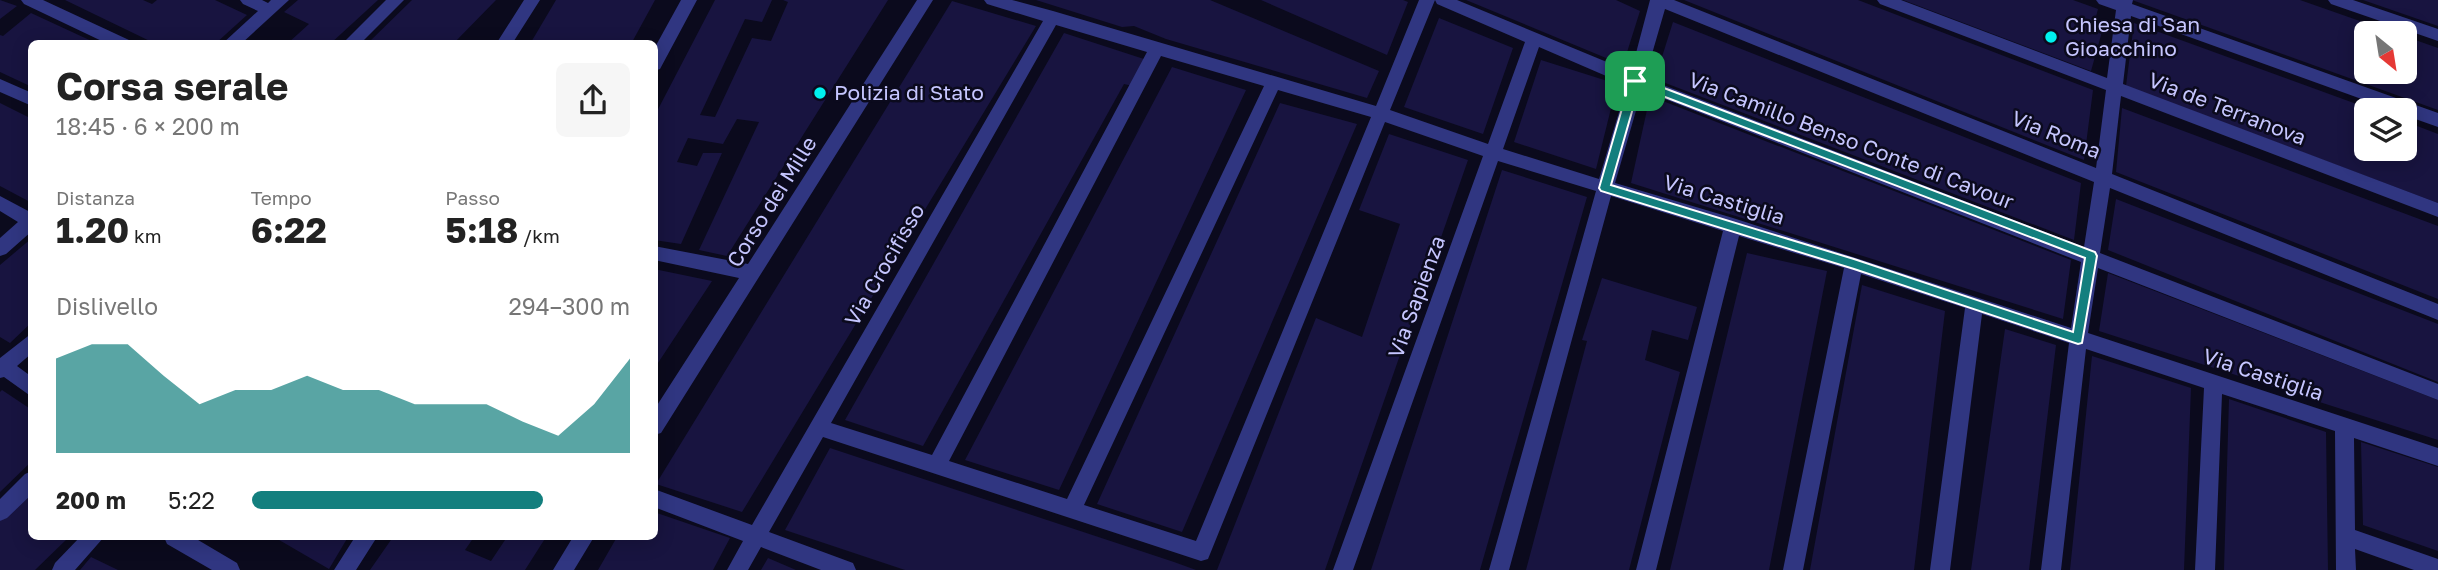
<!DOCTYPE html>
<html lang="it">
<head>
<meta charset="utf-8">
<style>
	body { margin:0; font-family:"Golos Text",sans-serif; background:#f6f6f6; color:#222; height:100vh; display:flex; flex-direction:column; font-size:26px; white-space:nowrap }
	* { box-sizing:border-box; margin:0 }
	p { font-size:23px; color:#767676 }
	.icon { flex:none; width:38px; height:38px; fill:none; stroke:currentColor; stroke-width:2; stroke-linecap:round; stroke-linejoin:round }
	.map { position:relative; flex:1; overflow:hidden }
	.side { position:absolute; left:28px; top:40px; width:630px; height:500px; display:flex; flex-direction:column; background:#fff; border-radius:10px; box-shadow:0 4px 18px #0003 }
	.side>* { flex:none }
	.needle { width:46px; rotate:150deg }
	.fabs { position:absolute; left:2354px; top:21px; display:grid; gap:14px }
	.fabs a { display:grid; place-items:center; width:63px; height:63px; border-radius:10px; background:#fff; box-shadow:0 4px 18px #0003; font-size:35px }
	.pin { position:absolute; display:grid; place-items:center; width:60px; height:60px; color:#fff; margin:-30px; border-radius:14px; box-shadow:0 4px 10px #0006 }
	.round { display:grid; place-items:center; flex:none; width:74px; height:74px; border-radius:10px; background:#f6f6f6 }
	.headline { display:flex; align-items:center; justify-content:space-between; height:119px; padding:0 28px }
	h1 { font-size:38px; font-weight:700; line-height:52px }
	.stats { display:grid; grid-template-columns:repeat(3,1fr); gap:10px; height:119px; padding:7px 28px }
	.stats div { display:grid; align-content:center }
	.stats b { font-size:35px; font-weight:700 }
	.stats small { font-size:19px; font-weight:400 }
	.stats p { font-size:19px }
	.chart { height:196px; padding:14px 28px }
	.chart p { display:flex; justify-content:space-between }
	.chart svg { width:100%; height:126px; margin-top:7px; fill:#137f7e; opacity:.7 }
	ul { padding:0 28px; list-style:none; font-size:23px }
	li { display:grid; grid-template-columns:112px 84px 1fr; align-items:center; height:52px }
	li i { height:18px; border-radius:9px; background:#137f7e }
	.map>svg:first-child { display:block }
</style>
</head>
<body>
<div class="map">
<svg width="2438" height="570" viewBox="0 0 2438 570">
	<rect width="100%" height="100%" fill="#0b0a1d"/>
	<!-- building -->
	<path fill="#181440" d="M0 0 17 6 0 19Z
		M65 0H143L152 4 157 0H215L247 15 215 44H156Z
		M298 0H378L330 44H287L309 24 284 12Z
		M412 0H496L453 44H367Z
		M556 0H655L631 44H530Z
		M715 0H772L762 22 745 19 700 115 715 117 752 38 771 41 788 2 783 0H888L727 256 699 250 759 122 737 119 723 144 688 138 677 162 697 166 703 153H722L681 244 654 240V117Z
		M1036 0H1210L1379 71 1367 98 1166 39 1134 26 1122 27Z
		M1261 0H1403L1408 2 1387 55Z
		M1466 0H1616L1640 11 1623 65Z
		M1684 0H1858L2093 90 2084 160Z
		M1903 0H2073L2098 9 2094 24 2103 28 2091 71Z
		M2132 0H2300L2394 33H2366V72H2404V36L2438 48V110Z
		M2363 0H2438V26Z
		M952 1 1036 26 742 512 656 484Z
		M31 13 98 44H32V87L0 72V35L3 36Z
		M1439 18 1513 48 1483 134 1404 107Z
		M1673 22 2081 183 2074 240 1655 79Z
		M2134 23 2373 110H2366V149H2404V121L2438 134V203L2126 86Z
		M1064 33 1147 60 1133 86 1124 84 923 446 845 420Z
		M1541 60 1617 84 1596 169 1514 142Z
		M1172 67 1246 90 1059 490 965 460Z
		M1650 96 2071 260 2063 319 1631 183Z
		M0 103 32 119V203L0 186Z
		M1280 103 1357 124 1182 532 1097 504Z
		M2122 108 2438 226V299L2116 172Z
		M1389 134 1468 160 1325 570H1217L1316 318 1362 337 1400 224 1359 210Z
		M1502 170 1587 197 1480 570H1371Z
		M2116 199 2438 324V382L2108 250Z
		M32 238V322L10 343 0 337V265Z
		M1747 253 1827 271 1769 570H1670Z
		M654 269 712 281 654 369Z
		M2108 273 2438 400V440L2099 331Z
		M1602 278 1697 307 1688 340 1652 330 1645 360 1680 372 1629 570H1526L1587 341 1582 340Z
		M1862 285 1945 311 1914 570H1810Z
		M2005 329 2056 345 2029 570H1971Z
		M2092 356 2191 388 2184 570H2070Z
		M2 390 32 410V461L0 492V392Z
		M2229 399 2326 432 2328 570H2224Z
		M2361 442 2438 467V551L2363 525Z
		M830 448 1174 562 1196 570H905L785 530Z
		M32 491V537H69L35 570H0V521Z
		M654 512 730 538 713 570H598L617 537H654Z
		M274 537H348L329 569Z
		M393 537H474L465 550 491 561 507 537H546L525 570H370Z
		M91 557 118 570H80Z
		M768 558 796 570H761Z"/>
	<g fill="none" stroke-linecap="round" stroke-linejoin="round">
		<!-- minor -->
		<path fill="#303681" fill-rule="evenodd" d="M21 0H43L129 40 131 44H108L24 4Z
			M240 0H262L268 3 271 0H289L241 44H222L258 11 243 4Z
			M386 0H404L360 44H342Z
			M524 0H540L512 44H496Z
			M681 0H697L660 69 654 71V49Z
			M917 0H933L661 433 654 435V410L739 278 654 260V246L748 264Z
			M984 0H1012L1053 11 1376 106 1419 0H1457L1631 72 1650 0H1674L2096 168 2106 90 1880 4 1877 0H1901L2107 78 2116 10 2099 4 2096 0H2133L2132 4 2438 113V127L2404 115V110H2392L2131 16 2123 84 2438 203V217L2121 96 2112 174 2438 304V320L2110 188 2100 253 2438 384V400L2098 268 2088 333 2438 448V466L2354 438 2355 530 2438 559V570H2414L2355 549 2356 570H2336L2335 431 2222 394 2215 570H2195L2204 388 2086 349 2061 570H2041L2069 343 1982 314 1950 570H1930L1965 308 1861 274 1803 570H1783L1844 268 1739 236 1656 570H1636L1723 231 1611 196 1509 570H1489L1596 191 1498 161 1353 570H1333L1483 156 1385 122 1208 559 1201 561 823 437 769 532 853 563 856 570H821L761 547 748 570H727L743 541 654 507V489L752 525 1043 21 987 4ZM1435 0 1437 4 1525 42 1488 144 1390 110ZM1665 9 2094 182 2084 247 1645 78ZM1056 25 1147 52 932 455 831 423ZM1539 47 1627 85 1599 179 1503 149ZM1161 56 1264 86 1067 499 949 461ZM1278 90 1371 117 1196 541 1084 505ZM1642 90 2081 262 2071 328 1733 218 1615 183Z
			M2328 0H2353L2438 29V41L2331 4Z
			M0 79 32 93V106L0 92Z
			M0 196 32 213V231L6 254 0 256V238L18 222 0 211Z
			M32 333V353L17 366 32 377V397L4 377 0 378V358Z
			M32 471V494L7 518 0 521V499L25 474Z
			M80 537H104L75 570H52L55 563Z
			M164 537H193L237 563 240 570H212L167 544Z
			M355 537H377L356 570H334Z
			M573 537H594L574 570H553Z"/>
	</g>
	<!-- route -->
	<path fill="#137f7e" stroke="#fff" stroke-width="2" fill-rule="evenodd" d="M1635 77 2095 252 2097 256 2082 343 2078 344 1854 269 1601 191 1599 188 1630 81ZM1639 87 2085 258 2073 332 1854 259 1611 185Z"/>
	<!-- markers -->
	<g fill="#00f1ef" stroke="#0b0a1d" stroke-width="2.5">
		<circle cx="2051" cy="37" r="7"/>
		<circle cx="820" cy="93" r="7"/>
	</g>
	<g text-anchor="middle" stroke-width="5" stroke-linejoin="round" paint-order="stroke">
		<!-- poi labels -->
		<g font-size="21" fill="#c6c6ff" stroke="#0b0a1d" text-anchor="start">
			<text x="2065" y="32">Chiesa di San<tspan x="2065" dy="24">Gioacchino</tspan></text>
			<text x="834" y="100">Polizia di Stato</text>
		</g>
		<!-- street labels -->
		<g font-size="21" fill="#c6c6ff" stroke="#0b0a1d">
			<text transform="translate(2227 109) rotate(21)" y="7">Via de Terranova</text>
			<text transform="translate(2056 135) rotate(22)" y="7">Via Roma</text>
			<text transform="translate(1851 141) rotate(21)" y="7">Via Camillo Benso Conte di Cavour</text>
			<text transform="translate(1724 200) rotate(17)" y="7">Via Castiglia</text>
			<text transform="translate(772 202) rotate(-58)" y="7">Corso dei Mille</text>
			<text transform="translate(885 265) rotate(-60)" y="7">Via Crocifisso</text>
			<text transform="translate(1417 297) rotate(-70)" y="7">Via Sapienza</text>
			<text transform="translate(2263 375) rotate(18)" y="7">Via Castiglia</text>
		</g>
	</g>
</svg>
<div class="fabs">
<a><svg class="needle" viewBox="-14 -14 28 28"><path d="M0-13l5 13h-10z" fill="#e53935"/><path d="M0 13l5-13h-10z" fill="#767676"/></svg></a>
<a><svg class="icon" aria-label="layers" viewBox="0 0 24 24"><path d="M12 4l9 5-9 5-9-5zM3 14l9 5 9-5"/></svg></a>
</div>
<div class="pin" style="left:1635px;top:81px;background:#1e9e55"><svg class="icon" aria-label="arrive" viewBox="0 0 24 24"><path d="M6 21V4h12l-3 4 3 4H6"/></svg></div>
<section class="side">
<div class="headline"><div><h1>Corsa serale</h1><p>18:45 · 6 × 200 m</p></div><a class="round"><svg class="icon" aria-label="share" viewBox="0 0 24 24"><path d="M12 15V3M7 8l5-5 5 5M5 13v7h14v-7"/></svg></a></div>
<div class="stats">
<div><p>Distanza</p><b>1.20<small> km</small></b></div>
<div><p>Tempo</p><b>6:22</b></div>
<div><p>Passo</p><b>5:18<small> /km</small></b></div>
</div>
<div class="chart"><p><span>Dislivello</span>294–300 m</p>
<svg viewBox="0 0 160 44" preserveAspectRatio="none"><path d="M0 44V11L10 6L20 6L30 17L40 27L50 22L60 22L70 17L80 22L90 22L100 27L110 27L120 27L130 33L140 38L150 27L160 11V44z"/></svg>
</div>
<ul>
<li><b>200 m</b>5:22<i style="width:77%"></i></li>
</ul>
</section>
</div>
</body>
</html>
